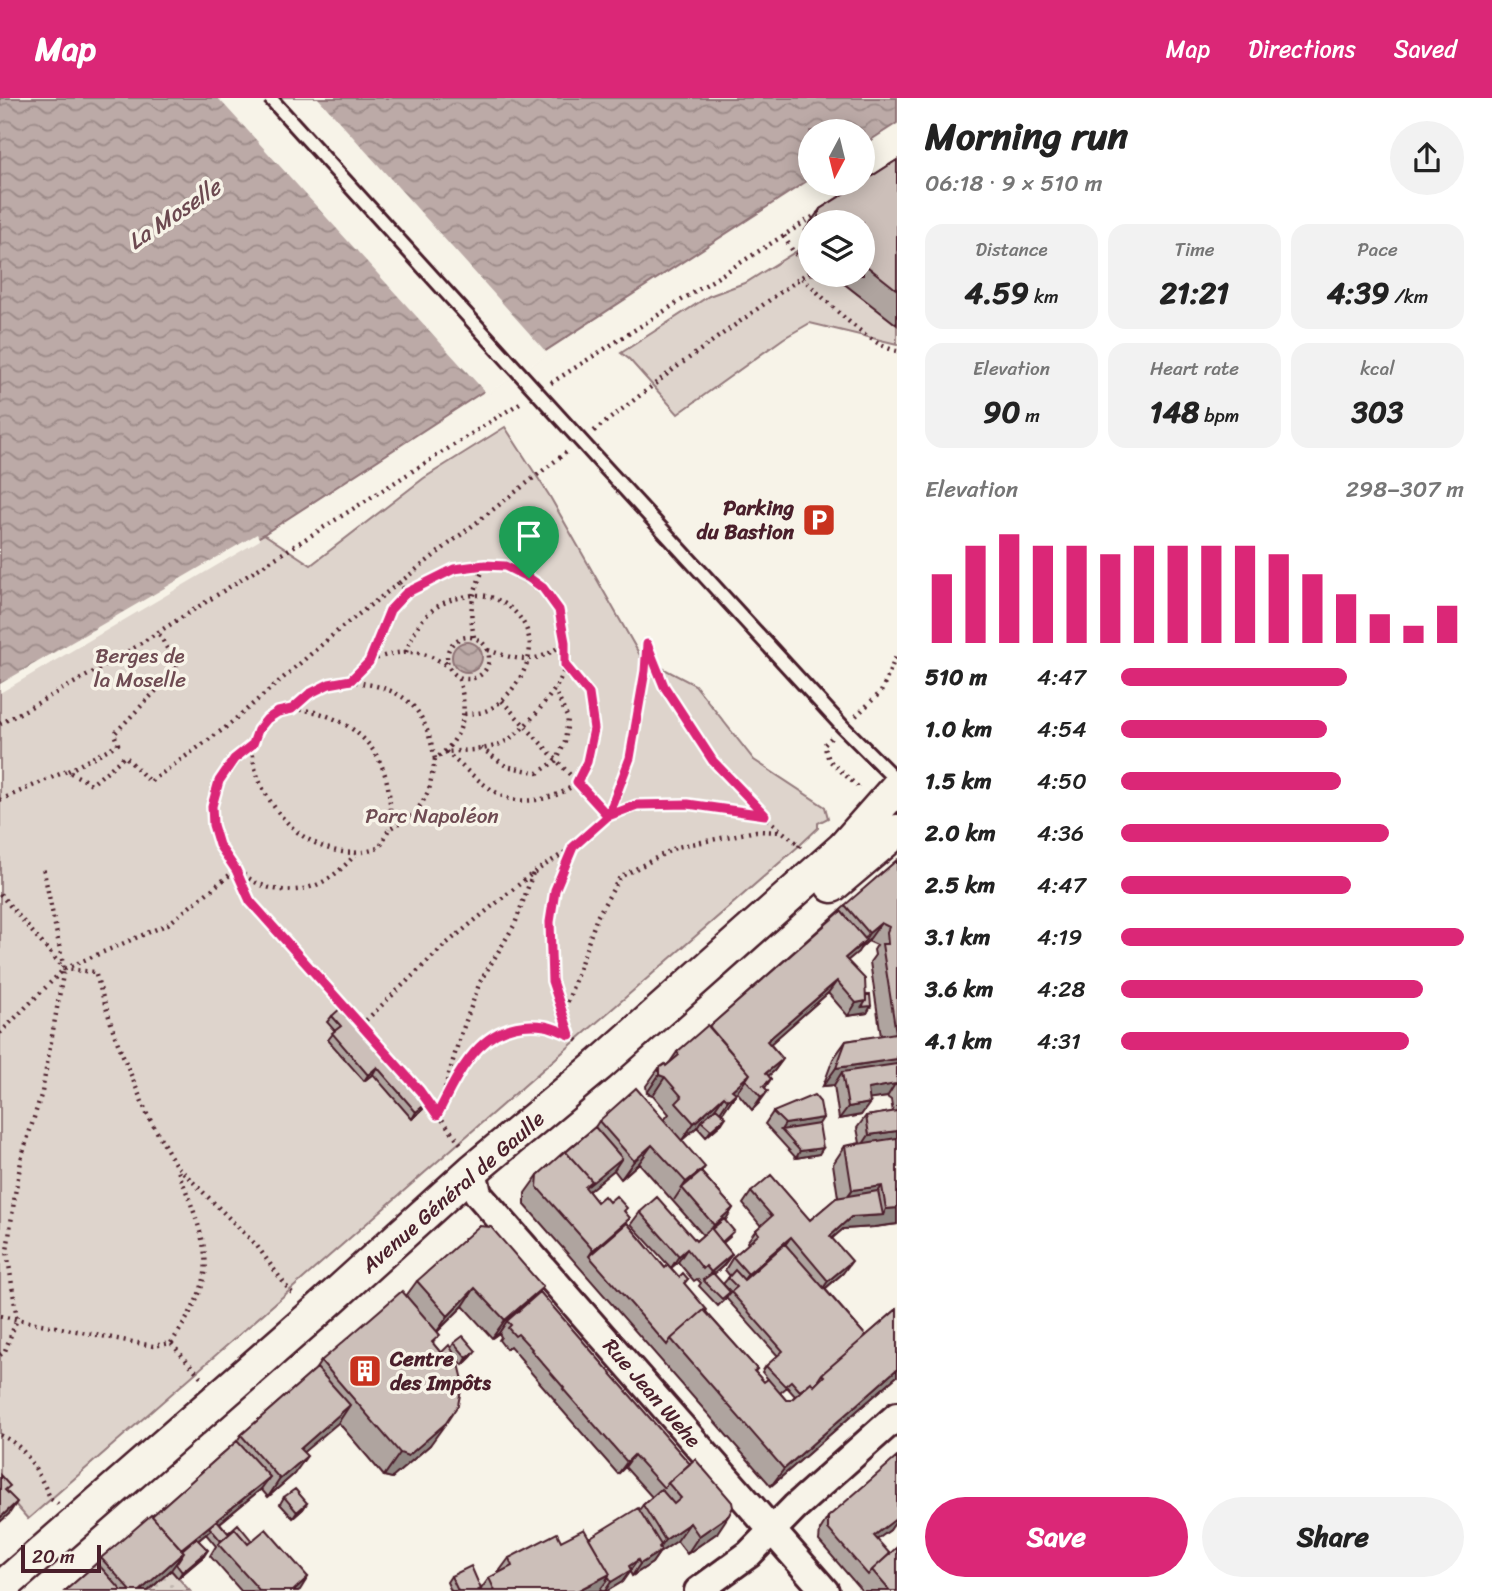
<!DOCTYPE html>
<html lang="en">
<head>
<meta charset="utf-8">
<style>
	body { margin:0; font-family:Sriracha,sans-serif; background:#f2f2f2; color:#222; height:100vh; display:flex; flex-direction:column; font-size:26px; white-space:nowrap }
	* { box-sizing:border-box; margin:0 }
	p { font-size:23px; color:#767676 }
	.icon { flex:none; width:38px; height:38px; fill:none; stroke:currentColor; stroke-width:2; stroke-linecap:round; stroke-linejoin:round }
	.map { position:relative; flex:1; overflow:hidden }
	.details { display:flex; flex-direction:column; background:#fff; width:595px }
	.details>* { flex:none }
	.needle { width:46px; rotate:187deg }
	.fabs { position:absolute; left:798px; top:21px; display:grid; gap:14px }
	.fabs a { display:grid; place-items:center; width:77px; height:77px; border-radius:50%; background:#fff; box-shadow:0 4px 18px #0003; font-size:35px }
	.scale { position:absolute; left:21px; bottom:18px; width:80px; box-sizing:border-box; padding-left:7px; border:4px solid #4a1f2b; border-top:0; font-size:19px; line-height:24px; white-space:nowrap; color:#4a1f2b; -webkit-text-stroke:5px #f7f3e8; paint-order:stroke }
	.pin { position:absolute; display:grid; place-items:center; width:60px; height:60px; color:#fff; margin:-72px -30px; border-radius:50% 50% 50% 0; rotate:-45deg; box-shadow:0 0 7px #0007 }
	.pin .icon { rotate:45deg }
	.round { display:grid; place-items:center; flex:none; width:74px; height:74px; border-radius:37px; background:#f2f2f2 }
	.headline { display:flex; align-items:center; justify-content:space-between; height:119px; padding:0 28px }
	h1 { font-size:38px; font-weight:700; line-height:52px }
	.metrics { display:grid; grid-template-columns:repeat(3,1fr); gap:10px; height:119px; padding:7px 28px }
	.metrics div { display:grid; align-content:center; border-radius:18px; background:#f2f2f2; text-align:center }
	.metrics b { font-size:30px; font-weight:700 }
	.metrics small { font-size:19px; font-weight:400 }
	.metrics p { font-size:19px }
	.chart { height:196px; padding:14px 28px }
	.chart p { display:flex; justify-content:space-between }
	.chart svg { width:100%; height:126px; margin-top:7px; stroke:#db2777; stroke-width:6 }
	.button { display:flex; gap:14px; margin-top:auto; padding:14px 28px }
	.button a { flex:1; height:80px; border-radius:42px; background:#db2777; color:#fff; font-size:28px; font-weight:700; line-height:80px; text-align:center }
	.button a+a { background:#f2f2f2; color:#222 }
	ul { padding:0 28px; list-style:none; font-size:23px }
	li { display:grid; grid-template-columns:112px 84px 1fr; align-items:center; height:52px }
	li i { height:18px; border-radius:9px; background:#db2777 }
	header { display:flex; align-items:center; gap:42px; box-sizing:border-box; height:98px; padding:0 35px; background:#db2777; color:#fff }
	header strong { font-size:33px }
	nav { display:flex; gap:38px; margin-inline-start:auto; font-size:24px }
	main { display:flex; flex:1; min-height:0 }
	.map>svg:first-child { display:block }
</style>
</head>
<body>
<header>
<strong>Map</strong>
<nav><a>Map</a><a>Directions</a><a>Saved</a></nav>
</header>
<main>
<div class="map">
<svg width="897" height="1493" viewBox="0 0 897 1493">
	<defs>
		<pattern id="grass-dots" width="8" height="8" patternUnits="userSpaceOnUse" patternTransform="scale(1.75)"><rect width="8" height="8" fill="#ded4cc"/><path d="M2 2h.1M6 6h.1" fill="none" stroke="#c0b6af" stroke-width="1.8" stroke-linecap="round"/></pattern>
		<pattern id="water-waves" width="16" height="10" patternUnits="userSpaceOnUse" patternTransform="scale(1.75)"><rect width="16" height="10" fill="#bcaaa7"/><path d="M0 5q4-4 8 0t8 0" fill="none" stroke="#9b8a88"/></pattern>
	</defs>
	<rect width="100%" height="100%" fill="#f7f3e8"/>
	<filter id="ink" filterUnits="userSpaceOnUse"><feTurbulence type="fractalNoise" baseFrequency=".0143" numOctaves="2"/><feDisplacementMap in="SourceGraphic" scale="14" xChannelSelector="R" yChannelSelector="G"/><feConvolveMatrix kernelMatrix="1 2 1 2 8 2 1 2 1" color-interpolation-filters="sRGB"/></filter>
	<g filter="url(#ink)">
		<!-- grass -->
		<path fill="url(#grass-dots)" stroke="#947a7c" stroke-width="2" d="M171 1472 190 1493H148Z"/>
		<!-- park -->
		<path fill="#ded4cc" stroke="#947a7c" stroke-width="2" d="M800 151 810 159V177H833L897 227V246L810 225 784 240 678 316 629 261 621 255 709 198 747 184Z
			M505 329 549 397 641 559 695 587 754 662 825 709 828 720 818 725V730L800 747 28 1421 0 1389V592L264 436 311 467 424 380Z"/>
		<!-- water -->
		<path fill="url(#water-waves)" stroke="#8e7275" stroke-width="2" d="M0 0H897V25L863 47V33H810V81L264 436 0 592Z
			M452 559a15 15 0 1 1 30 0a15 15 0 1 1-30 0Z"/>
		<!-- pier -->
		<path fill="#f7f3e8" d="M218 0H318L548 256 487 296Z
			M257 436 260 442 0 595V586Z"/>
		<g fill="none" stroke-linecap="round" stroke-linejoin="round">
			<defs>
				<path id="service" d="M601 365 843 629 897 683"/>
				<path id="minor" d="M473 1072 478 1096 825 1493
					M698 1493 749 1456 795 1409 897 1318"/>
				<path id="tertiary" d="M832 788 897 733
					M0 1491 313 1217 473 1072 599 967 843 750 897 689"/>
			</defs>
			<!-- service casing -->
			<use href="#service" stroke="#4a1f2b" stroke-width="18"/>
			<!-- minor casing -->
			<use href="#minor" stroke="#4a1f2b" stroke-width="32"/>
			<!-- tertiary casing -->
			<use href="#tertiary" stroke="#4a1f2b" stroke-width="37"/>
			<!-- path -->
			<path stroke="#4a1f2b" stroke-width="4.5" stroke-dasharray="2 5" stroke-linecap="butt" d="M784 138 794 155 810 168
				M802 180C826 201 867 247 897 253
				M551 285 819 115
				M594 333 678 268 810 173
				M399 485 568 353
				M474 539C468 509 473 495 485 467
				M447 560a21 21 0 1 1 42 0a21 21 0 1 1-42 0Z
				M648 550C678 623 735 701 800 747L799 749
				M488 552C519 563 537 567 564 545
				M406 554C415 529 427 509 454 501 461 500 468 497 475 497 499 496 525 516 529 540 533 559 522 580 510 594 503 601 495 610 485 613 479 616 470 615 464 616
				M370 563C399 551 424 549 449 570
				M351 582C357 576 365 570 369 562 382 540 384 510 407 494 434 476 471 463 503 468 547 475 571 525 565 566 563 584 549 598 539 612 529 623 518 637 504 644 488 653 465 652 446 654
				M502 603 608 718 630 660 645 573 647 546
				M293 611C303 612 315 613 325 617 377 636 395 679 389 731
				M856 618 881 594 897 556
				M0 626 108 566 520 305
				M831 640 824 647 829 662 857 688 858 693
				M252 646C239 657 227 667 220 682 191 738 246 806 307 790 327 785 341 772 355 757
				M481 650 506 668 538 675 557 662 565 644 568 621 555 592
				M446 654C461 667 492 697 511 701 531 706 562 699 577 684 593 668 597 616 589 597 584 586 572 576 565 567
				M435 661 429 692 422 705 414 716 389 731 380 749C353 761 324 753 300 736 271 714 232 654 266 622 274 614 286 615 294 609 306 600 315 590 330 586 345 581 357 584 372 587 416 597 426 620 435 661 465 640 469 612 458 579
				M68 673 118 646 114 636 178 570 158 534
				M0 702 67 673 92 686 125 658 150 684 225 630 341 530 399 485 406 495
				M0 796 64 871 95 874 115 938 147 1016 175 1066 257 1148 289 1192 296 1198
				M563 916 552 883 550 824 555 791 572 752
				M361 927 446 846 533 775 573 749 608 718 637 707 688 706 765 717
				M0 935 64 871 168 826 236 772 250 803 420 993 461 1046
				M570 937 563 917 597 819 620 779 677 749 756 733 781 734
				M442 1007C464 965 478 931 531 928 550 927 568 934 582 946
				M437 1017 459 942 480 884 515 826 533 775
				M0 1218 153 1248 171 1245 201 1279
				M171 1245C184 1226 198 1204 204 1181 212 1151 188 1099 177 1070
				M0 1257 5 1253 17 1221 7 1153 15 1096 22 1058 42 994 64 871 43 769
				M0 1337C28 1348 38 1376 51 1401L58 1406"/>
			<!-- service -->
			<use href="#service" stroke="#f7f3e8" stroke-width="12"/>
			<!-- minor -->
			<use href="#minor" stroke="#f7f3e8" stroke-width="26"/>
			<!-- tertiary -->
			<use href="#tertiary" stroke="#f7f3e8" stroke-width="32"/>
			<defs>
				<path id="service-bridge" d="M270 0 601 365"/>
			</defs>
			<!-- service-bridge casing -->
			<use href="#service-bridge" stroke="#4a1f2b" stroke-width="18" stroke-linecap="butt"/>
			<!-- service-bridge -->
			<use href="#service-bridge" stroke="#f7f3e8" stroke-width="12"/>
		</g>
		<!-- wall -->
		<path fill="#afa49f" stroke="#4a1f2b" stroke-width="2" fill-rule="evenodd" d="M897 62V227L833 177H863V124H811L820 111Z
			M810 125V159L800 151 804 134Z
			M897 762V1126L874 1129 843 1131 832 1140 843 1175 825 1191 866 1238 897 1211V1278L771 1388 525 1107V1095L538 1077 595 1029 599 1023 664 1022 669 1016 653 997 647 995 646 988 659 970 666 968 670 964 677 954 709 929ZM868 843 877 847 874 852 875 857 870 864 881 938 846 943 833 961 823 988 834 987 839 1021 861 1017 869 1001 887 999 891 1002 893 1014 866 1018 857 1030 860 1045 845 1048 833 1066 838 1099 810 1122 751 1094 743 1106 761 1128 756 1132 747 1144 748 1146 733 1159 725 1172 730 1178 723 1186 731 1194 726 1200 778 1258 766 1268 762 1274 768 1281 764 1284 755 1274 757 1271 706 1214 684 1186 688 1181 679 1179 671 1170 678 1164 694 1183 697 1181 701 1185 699 1188 718 1208 726 1200 714 1176 723 1168 732 1156 723 1145 730 1139 725 1122 733 1110 701 1074 682 1042 697 1029 706 1039 722 1025V1015L737 994 752 1012 759 1005 765 990 771 981 768 978 774 973 783 961 770 946 828 895 848 918 867 915 871 908 847 863ZM639 1065 703 1137 696 1143 640 1114 631 1126 671 1170H665L627 1125 625 1114 609 1104H597L588 1093 614 1072 621 1081ZM787 1289 795 1298 791 1302H786L780 1295Z
			M332 918 423 1011 412 1021 373 976 364 983 328 942 335 933 327 924Z
			M773 1014 819 1026V1056L796 1060 765 1026Z
			M417 1183 540 1194 717 1435 687 1456 677 1443 659 1455 652 1465 632 1478 630 1474 628 1475 622 1484 607 1493H451L447 1484 451 1478 481 1491 489 1480 498 1475 509 1460 561 1443 589 1440 639 1412 643 1407 652 1399 625 1369 618 1376 554 1303 555 1302 522 1264 523 1263 510 1248 506 1251 499 1242 501 1239 499 1235 492 1240 463 1208 437 1234 433 1246 441 1255 451 1250 454 1245 476 1253 471 1259 463 1267 459 1262 430 1347 392 1380 384 1378 338 1324 303 1354 294 1376 268 1399 261 1391 220 1425 228 1435 252 1443 308 1479 298 1493H241L210 1458 216 1448 206 1436 199 1442 204 1458 178 1480 171 1472 148 1493H65L97 1465 101 1460 152 1418 237 1343 241 1337 315 1272 321 1263 406 1198Z
			M284 1399 307 1405 303 1411 293 1420 280 1406Z
			M828 1419 896 1422 890 1432 877 1441 897 1493H862L819 1443 820 1432Z"/>
		<!-- shaded-wall -->
		<path fill="#8f8682" stroke="#4a1f2b" stroke-width="2" d="M881 825 868 843 861 849 858 854 836 872 845 860 862 846 869 835Z
			M837 883 828 895 759 956 767 943Z
			M866 903 871 908 867 915 848 918 856 905Z
			M783 961 774 973 757 988 766 975Z
			M897 961V976L842 974 834 987 823 988 836 970Z
			M377 969 373 976 364 983 368 977Z
			M750 976 737 994 728 1002 732 992Z
			M659 977 665 979 653 997 647 995Z
			M895 986 887 999 859 1003 868 991Z
			M768 993 759 1005 752 1012 761 999Z
			M736 995 724 1013 716 1020 728 1002Z
			M724 998 711 1016 701 1023 697 1029 682 1042 694 1025Z
			M428 1004 423 1011 412 1021 416 1014Z
			M870 1005 861 1017 839 1021 848 1009Z
			M726 1019 722 1025 706 1039 711 1032Z
			M823 1020 815 1032H781L785 1026Z
			M897 1033V1042L861 1049 869 1037Z
			M652 1047 639 1065 621 1081 634 1063Z
			M823 1050 819 1056 796 1060 800 1053Z
			M622 1060 614 1072 572 1107 585 1089Z
			M705 1069 693 1087 682 1090 674 1102 686 1084Z
			M882 1088 870 1106 839 1110 852 1092Z
			M733 1110 725 1123 707 1137 714 1127Z
			M897 1110V1126L874 1129 843 1131 821 1150 830 1138 851 1119 883 1117 886 1111Z
			M630 1120 618 1138 589 1158 593 1152Z
			M791 1139 782 1151 739 1188 748 1176Z
			M687 1151 678 1164 671 1170 679 1158Z
			M732 1156 723 1168 705 1184 711 1174Z
			M852 1163 843 1175 820 1195 828 1183Z
			M543 1189 531 1206 507 1223 499 1235 492 1240 505 1222Z
			M475 1190 463 1208 435 1236 448 1218Z
			M476 1253 471 1259 463 1267 467 1260Z
			M897 1271V1278L771 1388 784 1371Z
			M350 1307 338 1325 287 1368 300 1351Z
			M446 1325 430 1347 392 1380 384 1378 400 1355Z
			M634 1357 625 1369 618 1376 627 1364Z
			M307 1358 294 1376 268 1399 280 1381Z
			M270 1379 261 1391 173 1463 176 1455Z
			M17 1404 9 1416 0 1424V1420Z
			M307 1405 303 1411 293 1420 297 1414Z
			M897 1415V1422L890 1432 866 1450 874 1438Z
			M729 1417 717 1435 687 1456 699 1438Z
			M690 1425 677 1443 659 1455 652 1465 632 1478 640 1466 661 1447 655 1456 665 1442Z
			M208 1452 204 1458 178 1480 182 1474Z
			M184 1454 171 1472 148 1493H140Z
			M638 1462 622 1484 607 1493H605L611 1484 629 1468Z
			M610 1476 609 1480 599 1493H577Z
			M308 1479 300 1492 298 1493H293Z"/>
		<!-- building -->
		<path fill="#ccbfb9" stroke="#4a1f2b" stroke-width="2" d="M897 62V192L863 165V124H817L820 111 860 86H863V84Z
			M897 762V961L836 970 846 943 896 935 882 846H888L887 834 889 829 881 825 869 835 845 807Z
			M841 813 866 842 845 860 865 881 866 903 856 905 837 883 767 943 783 961 766 975 771 981 763 988 768 993 761 999 746 982 750 976 709 929Z
			M866 897H870L871 908 862 909 866 903Z
			M342 909 428 1004 416 1014 377 969 368 977 332 935 341 928 332 918Z
			M708 927 750 976 732 992 736 995 728 1002 724 998 694 1025 676 1005 682 999 665 979 659 977V970L665 966 666 968 679 957 677 954Z
			M897 966V988L895 986 868 991 870 1005 848 1009 842 974Z
			M636 990 705 1069 686 1084 652 1047 634 1063 599 1023Z
			M814 997 820 1004 823 1020 785 1026 773 1014Z
			M716 1010 726 1019 711 1032 701 1023Z
			M897 1013V1033L869 1037 866 1018Z
			M819 1026 823 1050 800 1053 781 1032Z
			M595 1029 622 1060 588 1088 592 1083 566 1054Z
			M897 1040V1110L886 1111 882 1088 852 1092 845 1048Z
			M565 1053 592 1083 585 1089 597 1104 604 1098 609 1104 616 1098 627 1110 624 1113 630 1120 593 1152 537 1089 538 1077Z
			M701 1074 733 1110 714 1127 682 1090Z
			M771 1077 810 1122 836 1100 878 1093 883 1117 851 1119 830 1138 852 1163 828 1183 791 1139 748 1176 733 1159 759 1136 756 1132 772 1118 751 1094Z
			M657 1099 696 1143 711 1130 732 1156 711 1174 706 1168 703 1171 687 1151 679 1158 640 1114Z
			M724 1121 734 1133 722 1144 712 1131Z
			M627 1125 665 1170 668 1167 679 1179 683 1175 688 1181 684 1185 707 1212 706 1214 704 1212 671 1241 667 1247 589 1158Z
			M479 1128 491 1129 543 1189 505 1222 475 1190 448 1218 417 1183Z
			M785 1146 866 1238 822 1276 814 1288 811 1284 800 1293 791 1283 785 1288 766 1268 783 1253 731 1194 737 1189 728 1180 735 1172 744 1182Z
			M713 1175 730 1194 722 1201 703 1182Z
			M402 1193 440 1237 432 1244 441 1255 449 1247 458 1262 463 1282 458 1307 446 1325 408 1358 400 1355 321 1263Z
			M540 1194 690 1366 668 1385 664 1390 634 1357 627 1364 563 1291 564 1290 531 1252 532 1251 518 1236 515 1238 508 1230 511 1227 507 1223Z
			M897 1211V1271L784 1371 671 1241 704 1212 757 1271 754 1273 764 1284 768 1281 786 1302H791L811 1284 814 1288 824 1278 822 1276Z
			M463 1238 476 1253 467 1260 454 1245Z
			M317 1270 350 1307 300 1351 307 1358 280 1381 241 1337Z
			M237 1343 270 1379 181 1451 152 1418Z
			M897 1359V1420L874 1438 890 1456 872 1472 868 1477 828 1431V1419Z
			M695 1361 732 1404 733 1409 729 1417 699 1438 690 1425 665 1442 643 1407 661 1391 674 1406 681 1400 668 1385Z
			M0 1377 10 1388 5 1392 17 1404 0 1420Z
			M295 1391 307 1405 297 1414 284 1399Z
			M638 1410 661 1447 659 1449 661 1453 640 1466 638 1462 629 1468 631 1472 611 1484 609 1480 606 1482 610 1476 589 1440Z
			M151 1417 184 1454 140 1493H131L101 1460Z
			M217 1422 228 1435 238 1426 252 1443 248 1446 235 1431 221 1443 209 1429Z
			M235 1431 248 1446 266 1431 308 1479 293 1493H260L218 1446Z
			M584 1431 610 1476 577 1493H495L489 1480 512 1468 509 1460 557 1435 561 1443Z
			M196 1440 208 1452 182 1474 176 1466 184 1454 182 1452Z
			M897 1449V1493H890L872 1472Z
			M97 1465 122 1493H65Z
			M471 1468 481 1491 477 1493H458L451 1478Z"/>
	</g>
	<g fill="none" stroke-linecap="round" stroke-linejoin="round" filter="url(#ink)">
		<defs>
			<path id="route" d="M529 480 505 468 485 467 454 471 406 495 390 512 369 564 351 582 329 586 309 596 292 611 278 614 267 621 258 632 253 646 234 661 219 683 212 708 213 727 219 747 236 772 250 803 420 993 437 1017C460 972 483 919 545 928 553 929 562 934 570 937L552 883 550 824 555 792 573 749 608 718 630 660 645 573 647 546 664 588 713 663 765 717 688 706 637 707 608 718 577 684 587 664 594 631 589 596 565 567V544L559 512 543 490 529 480"/>
		</defs>
		<!-- route casing -->
		<use href="#route" stroke="#fff" stroke-width="14"/>
		<!-- route -->
		<use href="#route" stroke="#db2777" stroke-width="9"/>
	</g>
	<!-- icons -->
	<defs>
		<symbol id="parking-square" viewBox="-11 -11 22 22"><rect x="-9" y="-9" width="18" height="18" rx="4" fill="#c8321e" stroke="#f7f3e8"/><path d="M-3.5-5.5H1a3.5 3.5 0 0 1 0 7H-1V5.5H-3.5ZM-1-3.4V-.6H.8a1.4 1.4 0 0 0 0-2.8Z" fill="#fff"/></symbol>
		<symbol id="building-square" viewBox="-11 -11 22 22"><rect x="-9" y="-9" width="18" height="18" rx="4" fill="#c8321e" stroke="#f7f3e8"/><path d="M-4-6H4V6H1V3H-1V6H-4ZM-2.5-4.3h1.7v1.8h-1.7ZM.8-4.3h1.7v1.8H.8ZM-2.5-1h1.7V.8h-1.7ZM.8-1h1.7V.8H.8Z" fill="#fff"/></symbol>
	</defs>
	<g fill-rule="evenodd">
		<use href="#parking-square" x="800" y="403" width="38" height="38"/>
		<use href="#building-square" x="346" y="1254" width="38" height="38"/>
	</g>
	<g text-anchor="middle" stroke-width="7" stroke-linejoin="round" paint-order="stroke">
		<!-- poi labels -->
		<g font-size="21" font-weight="bold" fill="#4a1f2b" stroke="#f7f3e8" text-anchor="end">
			<text x="794" y="417">Parking<tspan x="794" dy="24">du Bastion</tspan></text>
			<text x="390" y="1268" text-anchor="start">Centre<tspan x="390" dy="24">des Impôts</tspan></text>
		</g>
		<!-- park labels -->
		<g font-size="21" fill="#6f4c53" stroke="#f7f3e8">
			<text x="140" y="565">Berges de<tspan x="140" dy="24">la Moselle</tspan></text>
			<text x="432" y="725">Parc Napoléon</text>
		</g>
		<!-- street labels -->
		<g font-size="21" fill="#4a1f2b" stroke="#f7f3e8">
			<text transform="translate(453 1094) rotate(-41)" y="7">Avenue Général de Gaulle</text>
			<text transform="translate(652 1295) rotate(49)" y="7">Rue Jean Wehe</text>
		</g>
		<!-- water labels -->
		<g font-size="23" font-style="italic" fill="#6c4950" stroke="#f7f3e8">
			<text transform="translate(174 116) rotate(-34)" y="8">La Moselle</text>
		</g>
	</g>
</svg>
<div class="fabs">
<a><svg class="needle" viewBox="-14 -14 28 28"><path d="M0-13l5 13h-10z" fill="#e53935"/><path d="M0 13l5-13h-10z" fill="#767676"/></svg></a>
<a><svg class="icon" aria-label="layers" viewBox="0 0 24 24"><path d="M12 4l9 5-9 5-9-5zM3 14l9 5 9-5"/></svg></a>
</div>
<div class="scale">20 m</div>
<div class="pin" style="left:529px;top:480px;background:#1e9e55"><svg class="icon" aria-label="arrive" viewBox="0 0 24 24"><path d="M6 21V4h12l-3 4 3 4H6"/></svg></div>
</div>
<section class="details">
<div class="headline"><div><h1>Morning run</h1><p>06:18 · 9 × 510 m</p></div><a class="round"><svg class="icon" aria-label="share" viewBox="0 0 24 24"><path d="M12 15V3M7 8l5-5 5 5M5 13v7h14v-7"/></svg></a></div>
<div class="metrics">
<div><p>Distance</p><b>4.59<small> km</small></b></div>
<div><p>Time</p><b>21:21</b></div>
<div><p>Pace</p><b>4:39<small> /km</small></b></div>
</div>
<div class="metrics">
<div><p>Elevation</p><b>90<small> m</small></b></div>
<div><p>Heart rate</p><b>148<small> bpm</small></b></div>
<div><p>kcal</p><b>303</b></div>
</div>
<div class="chart"><p><span>Elevation</span>298–307 m</p>
<svg viewBox="0 0 160 44" preserveAspectRatio="none"><path d="M5 44V20M15 44V10M25 44V6M35 44V10M45 44V10M55 44V13M65 44V10M75 44V10M85 44V10M95 44V10M105 44V13M115 44V20M125 44V27M135 44V34M145 44V38M155 44V31"/></svg>
</div>
<ul>
<li><b>510 m</b>4:47<i style="width:66%"></i></li>
<li><b>1.0 km</b>4:54<i style="width:60%"></i></li>
<li><b>1.5 km</b>4:50<i style="width:64%"></i></li>
<li><b>2.0 km</b>4:36<i style="width:78%"></i></li>
<li><b>2.5 km</b>4:47<i style="width:67%"></i></li>
<li><b>3.1 km</b>4:19<i style="width:100%"></i></li>
<li><b>3.6 km</b>4:28<i style="width:88%"></i></li>
<li><b>4.1 km</b>4:31<i style="width:84%"></i></li>
</ul>
<div class="button"><a>Save</a><a>Share</a></div>
</section>
</main>
</body>
</html>
